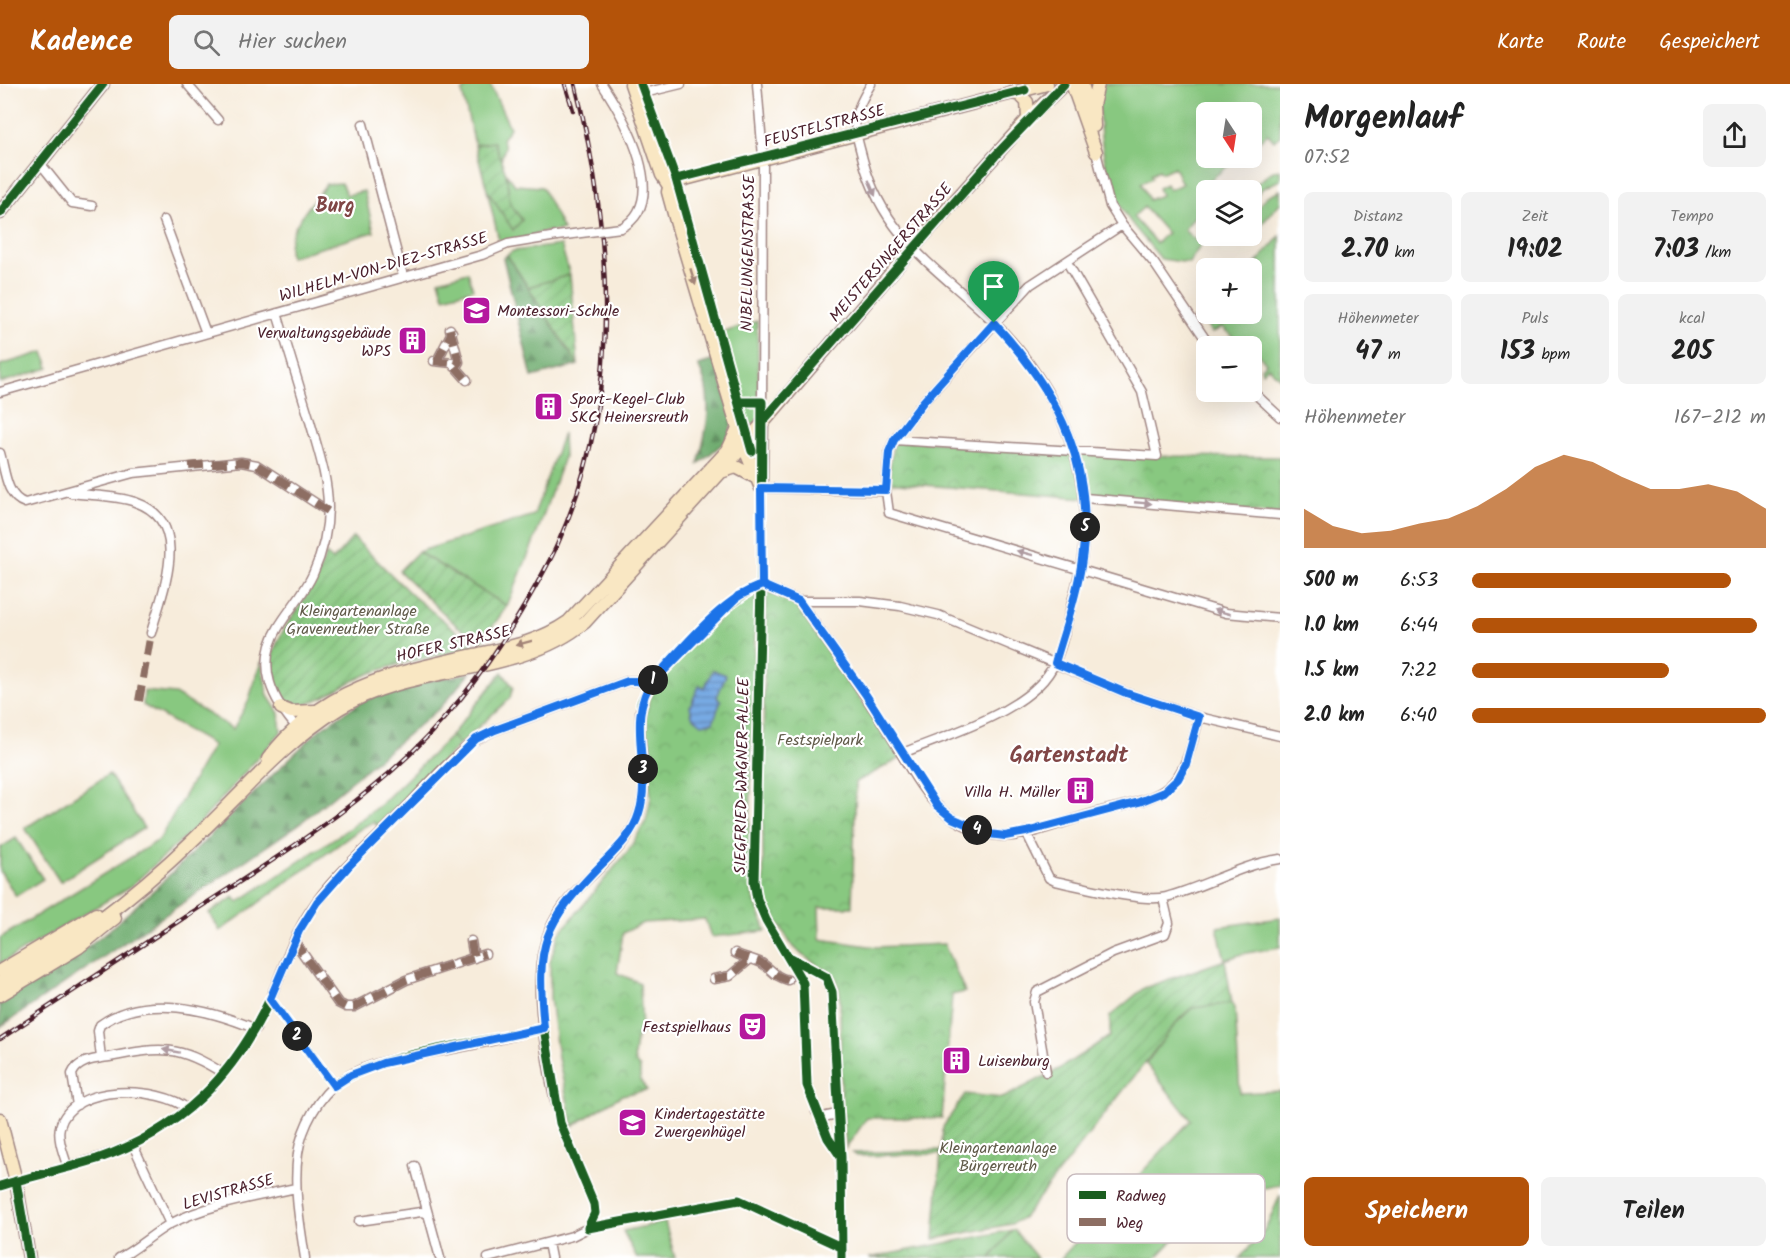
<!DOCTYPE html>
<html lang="de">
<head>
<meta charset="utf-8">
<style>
	body { margin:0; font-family:Kalam,sans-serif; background:#f2f2f2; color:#222; height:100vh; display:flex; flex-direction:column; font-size:22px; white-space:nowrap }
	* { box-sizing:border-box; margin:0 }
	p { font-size:20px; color:#767676 }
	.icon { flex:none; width:33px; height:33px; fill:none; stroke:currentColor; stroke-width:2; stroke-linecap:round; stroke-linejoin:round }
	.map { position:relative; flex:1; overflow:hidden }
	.side { display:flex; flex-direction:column; background:#fff; width:510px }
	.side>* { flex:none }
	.needle { width:39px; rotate:168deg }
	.fabs { position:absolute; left:1196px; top:18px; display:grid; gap:12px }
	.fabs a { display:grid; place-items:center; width:66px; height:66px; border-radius:9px; background:#fff; box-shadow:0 6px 24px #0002; font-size:30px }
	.pin { position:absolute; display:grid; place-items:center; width:51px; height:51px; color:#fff; margin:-62px -26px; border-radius:50% 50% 50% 0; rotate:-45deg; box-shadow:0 0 6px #0007 }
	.pin .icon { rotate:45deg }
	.km { position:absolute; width:30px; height:30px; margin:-15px; border-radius:50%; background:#222; color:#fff; font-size:16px; line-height:30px; text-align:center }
	.round { display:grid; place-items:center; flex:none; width:63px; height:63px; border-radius:9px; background:#f2f2f2 }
	.summary { display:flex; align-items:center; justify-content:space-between; height:102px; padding:0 24px }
	h1 { font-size:33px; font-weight:700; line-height:45px }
	.metrics { display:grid; grid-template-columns:repeat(3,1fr); gap:9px; height:102px; padding:6px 24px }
	.metrics div { display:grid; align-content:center; border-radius:9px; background:#f2f2f2; text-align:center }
	.metrics b { font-size:26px; font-weight:700 }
	.metrics small { font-size:16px; font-weight:400 }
	.metrics p { font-size:16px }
	.chart { height:168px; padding:12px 24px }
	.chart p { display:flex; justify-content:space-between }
	.chart svg { width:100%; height:108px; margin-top:6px; fill:#b45309; opacity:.7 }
	.primary-button { display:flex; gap:12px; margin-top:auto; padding:12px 24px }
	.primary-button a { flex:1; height:69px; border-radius:9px; background:#b45309; color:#fff; font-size:24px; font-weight:700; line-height:69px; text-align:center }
	.primary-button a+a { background:#f2f2f2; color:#222 }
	ul { padding:0 24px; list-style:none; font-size:20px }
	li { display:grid; grid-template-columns:96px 72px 1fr; align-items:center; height:45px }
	li i { height:15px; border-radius:8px; background:#b45309 }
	header { display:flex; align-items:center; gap:36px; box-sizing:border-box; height:84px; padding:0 30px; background:#b45309; color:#fff }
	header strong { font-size:28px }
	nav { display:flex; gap:33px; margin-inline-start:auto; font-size:21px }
	.search { width:420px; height:54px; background:#f2f2f2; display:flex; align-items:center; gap:15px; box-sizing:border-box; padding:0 21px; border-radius:9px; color:#767676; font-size:22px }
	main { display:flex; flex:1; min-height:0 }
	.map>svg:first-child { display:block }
</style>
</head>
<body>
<header>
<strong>Kadence</strong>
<div class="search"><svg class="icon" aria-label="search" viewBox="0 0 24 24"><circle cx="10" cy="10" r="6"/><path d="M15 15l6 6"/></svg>Hier suchen</div>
<nav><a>Karte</a><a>Route</a><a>Gespeichert</a></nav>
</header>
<main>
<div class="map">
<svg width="1280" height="1174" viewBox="0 0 1280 1174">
	<defs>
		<pattern id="forest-firs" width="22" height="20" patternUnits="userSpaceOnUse" patternTransform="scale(1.5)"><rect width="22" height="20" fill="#6eac6e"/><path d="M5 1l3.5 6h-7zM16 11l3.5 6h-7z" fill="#5c8b5b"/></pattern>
		<pattern id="park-crowns" width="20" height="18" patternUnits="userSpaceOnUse" patternTransform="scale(1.5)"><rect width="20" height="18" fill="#88c880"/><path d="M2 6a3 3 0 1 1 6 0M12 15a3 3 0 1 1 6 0" fill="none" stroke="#77ab6f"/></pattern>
		<pattern id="garden-furrows" width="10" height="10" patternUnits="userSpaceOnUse" patternTransform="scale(1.5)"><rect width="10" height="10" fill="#88c880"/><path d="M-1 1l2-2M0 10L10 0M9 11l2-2" fill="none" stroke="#77ab6f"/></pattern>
		<pattern id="water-rules" width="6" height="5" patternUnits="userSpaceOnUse" patternTransform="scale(1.5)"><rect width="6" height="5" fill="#77aae4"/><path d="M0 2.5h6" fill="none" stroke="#648ab9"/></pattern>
	</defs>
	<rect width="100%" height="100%" fill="#fff"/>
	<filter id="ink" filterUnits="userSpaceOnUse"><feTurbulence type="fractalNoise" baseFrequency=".0167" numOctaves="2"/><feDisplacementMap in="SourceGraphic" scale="12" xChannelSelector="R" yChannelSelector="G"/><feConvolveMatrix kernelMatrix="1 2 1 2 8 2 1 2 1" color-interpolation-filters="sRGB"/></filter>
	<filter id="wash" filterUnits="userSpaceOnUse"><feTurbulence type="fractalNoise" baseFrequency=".008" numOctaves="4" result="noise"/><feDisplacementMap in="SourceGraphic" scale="24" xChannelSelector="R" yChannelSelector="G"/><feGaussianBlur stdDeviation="1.35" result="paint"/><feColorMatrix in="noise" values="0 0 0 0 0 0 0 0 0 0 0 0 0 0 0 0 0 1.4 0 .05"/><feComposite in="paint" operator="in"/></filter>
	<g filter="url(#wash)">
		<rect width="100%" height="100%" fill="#f7ecdb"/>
		<!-- grass -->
		<path fill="#88c880" stroke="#697456" stroke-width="1.5" fill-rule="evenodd" d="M470 0H490L510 44 502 55 505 63 501 76 493 58 475 61 462 8Z
			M1101 0H1280V52L1274 57 1268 50 1251 63V28H1206V74H1238L1210 96 1218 106H1206V134L1198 128 1184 146 1201 161 1189 179 1161 175C1147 157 1129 140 1119 119 1103 89 1096 33 1101 0ZM1174 83 1182 100 1169 106 1166 100 1158 104 1161 111 1149 116 1141 99 1152 94 1151 90 1159 86 1161 89ZM1144 123 1167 149 1156 159 1133 133Z
			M1280 86V96L1263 104 1251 117V106H1248L1273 87Z
			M506 89 515 101 542 103 563 146 543 148 500 161 487 106 513 145 522 136 510 120Z
			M341 99 347 111 364 107 374 148 290 173C283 148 313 119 326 100Z
			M1280 106V119L1260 142 1251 131 1267 112Z
			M1280 152V294L1268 283 1262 288 1261 284 1266 279 1253 264 1242 262 1222 243 1212 249 1198 230 1206 217V230H1251V185Z
			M561 161 570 191 528 203 507 171 513 167Z
			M468 188 473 205 444 213 439 196Z
			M757 237 760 339 747 341 722 249Z
			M44 268 49 284 0 299V281Z
			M563 349 564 373 534 457 507 522 418 468 534 431Z
			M261 578 268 612 279 629 281 648 199 740 130 803 0 880V854L159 756 213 661 143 621 144 607 175 610 233 645 248 618Z
			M451 652 460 660 377 742 374 738 363 743 220 847 209 829 234 813 238 818 351 743 381 720Z
			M109 690 144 744 60 798 25 744Z
			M16 754 43 795 16 812 0 787V764Z
			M1280 834V863L1242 870 1225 876 1217 843Z
			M1232 919 1235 924 1240 1009 1280 1007V1101L1244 1108 1207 1121 1156 1174H1061L1191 1036 1146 980 1172 943 1192 924Z
			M940 1066V1070L857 1072 853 1069Z
			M1280 1111V1174H1240L1266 1144Z
			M665 1138 675 1174H637L623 1147Z
			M1012 1146H1014L1037 1174H991Z"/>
		<!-- forest -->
		<path fill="url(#forest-firs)" stroke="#5c664c" stroke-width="1.5" d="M507 171 578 281 532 293 503 174Z
			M715 276 733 337 727 356 698 380C707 345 715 315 698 281Z
			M470 589 440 624 298 741 0 943V918L57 885 108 847 158 802 320 645 359 619 407 601Z"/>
		<!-- park -->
		<path fill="url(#park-crowns)" stroke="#697456" stroke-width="1.5" d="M894 356 1157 372 1280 373V430L887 398Z
			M766 507 792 516 901 674 856 698 852 823H819L820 855 876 863 944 860 965 908 952 911 942 1034H867L846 1064 841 1009 840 910 836 893 802 871 791 860 764 816 762 717Z
			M756 510 749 780 752 809 766 847 711 853 705 835 643 839 623 849 617 889 640 899 642 949 636 954C636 966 630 975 640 984V996L647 1006 622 1011 573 1042 558 974 550 914V877L559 850 628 767 646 737 651 713 643 640 651 611 658 596 692 560 740 516Z
			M1012 1146 991 1174H869Z"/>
		<!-- garden -->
		<path fill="url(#garden-furrows)" stroke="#697456" stroke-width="1.5" d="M494 58 506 89 510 120 522 136 513 146 487 106 475 61Z
			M570 191 578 281 528 203Z
			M353 453 413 512 474 561 469 565C435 572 399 578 366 591 341 601 318 621 291 623 249 584 283 548 306 512 315 498 321 485 326 470L333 476Z
			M418 468 507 522 481 559 457 542 399 487Z
			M502 588 513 603 510 614 460 660 451 652Z
			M1225 876 1232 919 1192 924 1181 933 1023 1134 1011 1140 934 1155 943 1043 965 1010 1003 1014 1059 985 1110 952V932L1144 904Z"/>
		<!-- water -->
		<path fill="url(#water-rules)" stroke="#606488" stroke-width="1.5" d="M713 586 726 591 717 613 721 617 713 638 702 640 692 632 690 622 699 602 704 604Z"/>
	</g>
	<g filter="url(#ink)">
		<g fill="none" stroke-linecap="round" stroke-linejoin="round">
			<defs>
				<path id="street" d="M187 0 218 36
					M602 0C624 33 672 117 621 144
					M641 0 676 95
					M757 0 763 73 762 338
					M871 0C850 35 853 38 863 76 888 170 964 197 1019 266 1073 334 1099 418 1076 503 1069 528 1065 555 1055 578 1035 626 948 650 903 669
					M640 10 681 0
					M363 40 403 192
					M1096 68 1110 122 1122 141 1154 179 1210 262
					M40 79 72 119 92 122
					M164 136 206 249
					M1122 141 1030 201 923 318 894 356 889 368 886 407 889 429 1226 529 1280 534
					M277 229C288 264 298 299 309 334 317 363 328 393 328 423 328 446 322 470 313 490 304 510 289 525 278 544 255 582 272 616 299 646
					M450 245 459 278 455 283
					M434 277 452 279 467 296
					M437 277 452 248
					M1251 306 1280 333
					M0 308 482 171 508 160 557 152
					M894 356 1157 372 1142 308 1067 178
					M0 369C5 386 6 413 25 419L133 389 241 378 257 381 328 427
					M71 409C92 412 115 411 135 418 194 438 162 508 151 549
					M1085 414 1280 431
					M761 501 799 517H860L900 522 938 531 1126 609 1199 633 1280 652
					M799 517C828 558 857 598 884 641 902 668 918 706 943 727 958 740 981 750 1001 752 1028 754 1070 735 1098 728 1171 711 1181 708 1199 633
					M1026 748 1049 794 1055 797C1080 802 1143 819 1166 813 1205 803 1239 781 1280 775
					M294 857 338 919 346 923H354L406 896 485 870
					M471 857 474 874
					M735 869C744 874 758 876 763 880 775 888 772 891 788 896
					M791 874 826 893 832 908 841 1073 842 1174
					M714 895 730 892 749 876
					M270 915 334 1002
					M101 974 98 947 100 941C144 908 211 926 256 945
					M1046 988 1034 918 1037 908 1113 869 1165 850 1169 839 1163 814
					M77 1021 72 990C78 976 96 975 109 973 161 963 178 960 224 990
					M816 1028 823 1033 837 1030
					M133 1061 170 1140
					M841 1073 828 1054 807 1001 803 899 766 836 757 815 754 797 761 501V404L886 407
					M415 1082 440 1174
					M68 1084C64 1071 57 1055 60 1043 72 998 160 1002 188 1025
					M0 1102C61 1082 124 1074 177 1034 224 1000 253 954 276 901 286 876 295 850 310 827 332 793 365 766 393 737 419 711 444 680 474 657L495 646 628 597H638L649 602
					M359 1137 421 1128 428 1130
					M588 1144 595 1129 594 1120C585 1093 569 1068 561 1040 550 1004 538 929 540 892 541 868 548 843 562 824 585 791 627 768 639 729 651 694 636 656 641 620 645 593 735 510 761 501
					M548 1159 551 1174
					M119 1174C137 1165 152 1150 170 1140 208 1120 254 1113 296 1104
					M305 1174C300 1140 293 1104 298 1069 302 1043 318 1012 341 996 370 976 412 971 446 966 479 960 512 953 544 944
					M488 1174 572 1152 588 1144 739 1116 841 1163"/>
				<path id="secondary" d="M631 0 662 91 669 102
					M1072 0 1096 68
					M1082 0 1088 21
					M1012 9 1020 11 1027 18 1028 35
					M1094 42 1093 21 1098 0
					M0 129 103 0
					M721 388 736 383 755 393
					M761 403 762 338
					M761 404 743 361 676 137 668 108 670 99 1047 0
					M281 624 291 628 315 627
					M268 675C321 603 397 588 479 570 511 563 541 557 568 538L728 366 738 344
					M0 887 96 830
					M0 899C71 861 134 813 192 757 240 712 283 659 340 624 416 578 517 594 585 538L721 388 912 165 1028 35 1064 0
					M0 911 79 863 115 834
					M0 1035 16 1097 29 1174"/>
			</defs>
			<!-- street casing -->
			<use href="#street" stroke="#a08683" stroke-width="11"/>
			<!-- secondary casing -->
			<use href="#secondary" stroke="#a08683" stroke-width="15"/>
			<!-- street -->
			<use href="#street" stroke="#fff" stroke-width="8"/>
			<!-- secondary -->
			<use href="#secondary" stroke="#f9e7c3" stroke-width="12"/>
			<defs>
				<path id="rail" d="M565 0 573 26
					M0 955C64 913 127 871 191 829 253 789 316 750 373 703 433 654 484 591 523 524 535 503 548 482 558 459 623 314 613 151 575 0"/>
			</defs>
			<!-- rail casing -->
			<use href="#rail" stroke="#4a1f2b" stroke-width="4.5"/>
			<!-- rail -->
			<use href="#rail" stroke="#fff" stroke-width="2" stroke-dasharray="7" stroke-linecap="butt"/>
			<defs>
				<path id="street-bridge" d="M557 152 621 144"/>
			</defs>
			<!-- street-bridge casing -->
			<use href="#street-bridge" stroke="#a08683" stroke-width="11" stroke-linecap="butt"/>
			<!-- street-bridge -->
			<use href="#street-bridge" stroke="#fff" stroke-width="8"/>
			<!-- quiet -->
			<path stroke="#8d6e63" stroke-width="8" stroke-dasharray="15 8" stroke-linecap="butt" d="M450 245 459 278 455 283
				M434 277 452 279 467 296
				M437 277 452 248
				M189 382 241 378 257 381 328 427
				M139 617 151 549
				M294 857 338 919 346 923H354L406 896 485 870
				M471 857 474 874
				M735 869C744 874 758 876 763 880 775 888 772 891 788 896
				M714 895 730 892 749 876"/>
			<defs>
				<path id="cycleway" d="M641 0 676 95 752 367
					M676 95 1025 6
					M0 129 103 0
					M739 318H762L761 501 754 797 757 815 766 836 803 899 807 1001 828 1054 841 1073
					M762 338 995 72 1064 0
					M641 620C649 590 732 511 761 501
					M791 874 826 893 832 908 841 1073 842 1174
					M16 1097 29 1174
					M0 1102C32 1092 65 1085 97 1075 180 1047 233 993 270 915L334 1002C378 968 487 959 544 944L560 1039 594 1120 595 1129 588 1144
					M588 1144 739 1116 841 1163"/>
			</defs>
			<!-- cycleway casing -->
			<use href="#cycleway" stroke="#fff" stroke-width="13"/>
			<!-- cycleway -->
			<use href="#cycleway" stroke="#1b5e20" stroke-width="9"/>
		</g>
		<!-- one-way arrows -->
		<defs><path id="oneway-solid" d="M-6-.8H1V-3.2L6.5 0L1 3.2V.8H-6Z" transform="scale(1.5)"/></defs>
		<g fill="#ae9aa0">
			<use href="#oneway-solid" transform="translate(872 104) rotate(67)"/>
			<use href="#oneway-solid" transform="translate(1143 419) rotate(5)"/>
			<use href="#oneway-solid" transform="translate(1025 469) rotate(-165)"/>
			<use href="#oneway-solid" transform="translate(1222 528) rotate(-165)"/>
			<use href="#oneway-solid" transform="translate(171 967) rotate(-170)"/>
		</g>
		<g fill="#a28377">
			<use href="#oneway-solid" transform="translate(693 193) rotate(73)"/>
			<use href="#oneway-solid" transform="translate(524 559) rotate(165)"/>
		</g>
	</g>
	<g fill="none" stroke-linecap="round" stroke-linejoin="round" filter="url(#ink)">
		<defs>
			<path id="route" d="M994 239 923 318 894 356 889 368 886 406 761 404 762 501 738 512 649 602 638 597H628L495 646 476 655 348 783 317 818 299 847 270 915 334 1002 351 991 383 979 544 944C536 859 542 841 602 780 617 765 633 750 639 729 653 686 624 633 654 595 681 566 723 513 762 501L799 517 866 611 937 722 952 734 989 750 1005 752 1026 748 1139 718 1164 708 1178 695 1186 680 1199 633 1126 609 1055 579C1064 547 1076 515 1081 482 1097 385 1059 309 994 239"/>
		</defs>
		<!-- route casing -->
		<use href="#route" stroke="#fff" stroke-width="12"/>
		<!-- route -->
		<use href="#route" stroke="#1a73e8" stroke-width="8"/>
	</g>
	<!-- icons -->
	<defs>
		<symbol id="school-square" viewBox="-11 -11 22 22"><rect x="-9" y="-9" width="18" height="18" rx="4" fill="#b5179e" stroke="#fff"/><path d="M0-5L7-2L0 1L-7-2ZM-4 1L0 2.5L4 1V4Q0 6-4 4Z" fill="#fff"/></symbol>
		<symbol id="building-square" viewBox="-11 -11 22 22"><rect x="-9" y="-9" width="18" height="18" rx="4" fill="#b5179e" stroke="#fff"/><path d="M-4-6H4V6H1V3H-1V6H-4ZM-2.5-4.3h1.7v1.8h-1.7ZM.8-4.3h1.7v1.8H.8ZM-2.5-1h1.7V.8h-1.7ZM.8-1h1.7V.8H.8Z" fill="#fff"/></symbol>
		<symbol id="theatre-square" viewBox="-11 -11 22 22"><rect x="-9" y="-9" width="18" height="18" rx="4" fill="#b5179e" stroke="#fff"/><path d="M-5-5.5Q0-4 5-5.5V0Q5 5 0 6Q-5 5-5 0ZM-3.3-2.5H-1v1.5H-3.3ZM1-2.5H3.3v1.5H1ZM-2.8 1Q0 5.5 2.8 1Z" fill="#fff"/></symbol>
	</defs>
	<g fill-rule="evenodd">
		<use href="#school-square" x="460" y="210" width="33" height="33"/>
		<use href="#building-square" x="396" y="240" width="33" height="33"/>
		<use href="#building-square" x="532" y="306" width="33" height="33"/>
		<use href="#building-square" x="1064" y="690" width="33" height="33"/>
		<use href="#theatre-square" x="736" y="926" width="33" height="33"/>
		<use href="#building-square" x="940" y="960" width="33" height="33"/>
		<use href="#school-square" x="616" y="1022" width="33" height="33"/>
	</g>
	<g text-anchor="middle" stroke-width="4.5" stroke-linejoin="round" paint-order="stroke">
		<!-- street labels -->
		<g font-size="16" fill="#4a1f2b" stroke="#fff">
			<text transform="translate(824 41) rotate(-15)" y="6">FEUSTELSTRASSE</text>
			<text transform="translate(890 168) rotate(-49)" y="6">MEISTERSINGERSTRASSE</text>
			<text transform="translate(747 169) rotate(-89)" y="6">NIBELUNGENSTRASSE</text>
			<text transform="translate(383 182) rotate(-16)" y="6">WILHELM-VON-DIEZ-STRASSE</text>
			<text transform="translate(453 559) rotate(-13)" y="6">HOFER STRASSE</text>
			<text transform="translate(741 692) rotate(-89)" y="6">SIEGFRIED-WAGNER-ALLEE</text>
			<text transform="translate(228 1107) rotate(-16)" y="6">LEVISTRASSE</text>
		</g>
		<!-- poi labels -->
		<g font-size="16" fill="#4a1f2b" stroke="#fff" text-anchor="start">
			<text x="497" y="232">Montessori-Schule</text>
			<text x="391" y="254" text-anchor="end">Verwaltungsgebäude<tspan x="391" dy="18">WPS</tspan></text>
			<text x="570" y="320">Sport-Kegel-Club<tspan x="570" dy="18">SKC Heinersreuth</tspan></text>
			<text x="1060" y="713" text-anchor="end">Villa H. Müller</text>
			<text x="731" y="948" text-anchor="end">Festspielhaus</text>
			<text x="978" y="982">Luisenburg</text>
			<text x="654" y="1035">Kindertagestätte<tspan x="654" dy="18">Zwergenhügel</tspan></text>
		</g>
		<!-- park labels -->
		<g font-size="16" fill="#605a49" stroke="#fff">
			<text x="358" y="532">Kleingartenanlage<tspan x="358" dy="18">Gravenreuther Straße</tspan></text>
			<text x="820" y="661">Festspielpark</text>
			<text x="998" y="1069">Kleingartenanlage<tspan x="998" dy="18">Bürgerreuth</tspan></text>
		</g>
		<!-- quarter labels -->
		<g font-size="20" font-weight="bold" fill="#804646" stroke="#fff">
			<text x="335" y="128">Burg</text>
		</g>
		<!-- district labels -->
		<g font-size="22" font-weight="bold" fill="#804646" stroke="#fff">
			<text x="1069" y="678">Gartenstadt</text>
		</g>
	</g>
	<!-- legend -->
	<rect x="1067" y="1090" width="198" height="69" rx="9" fill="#fff" stroke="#c9bcbf" stroke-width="1.5"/>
	<rect x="1079" y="1107" width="27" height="8" fill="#1b5e20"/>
	<rect x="1079" y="1134" width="27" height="8" fill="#8d6e63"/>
	<g font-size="16" fill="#4a1f2b">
		<text x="1116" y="1117">Radweg</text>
		<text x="1116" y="1144">Weg</text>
	</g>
</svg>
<div class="fabs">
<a><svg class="needle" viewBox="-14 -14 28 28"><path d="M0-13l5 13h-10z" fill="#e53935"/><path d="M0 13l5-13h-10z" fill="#767676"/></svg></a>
<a><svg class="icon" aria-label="layers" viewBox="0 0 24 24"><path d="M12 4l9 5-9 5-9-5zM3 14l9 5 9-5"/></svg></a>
<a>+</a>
<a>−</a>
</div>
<div class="pin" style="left:994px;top:239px;background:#1e9e55"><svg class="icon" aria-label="arrive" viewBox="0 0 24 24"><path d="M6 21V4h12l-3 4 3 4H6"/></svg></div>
<b class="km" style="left:653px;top:596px">1</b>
<b class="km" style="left:297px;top:952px">2</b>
<b class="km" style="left:643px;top:685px">3</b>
<b class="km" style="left:977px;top:746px">4</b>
<b class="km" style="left:1085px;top:443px">5</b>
</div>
<section class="side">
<div class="summary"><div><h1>Morgenlauf</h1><p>07:52</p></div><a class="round"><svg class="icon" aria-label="share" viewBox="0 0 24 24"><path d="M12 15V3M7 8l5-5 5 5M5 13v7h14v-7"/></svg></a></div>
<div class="metrics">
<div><p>Distanz</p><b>2.70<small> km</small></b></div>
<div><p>Zeit</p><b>19:02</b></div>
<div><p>Tempo</p><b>7:03<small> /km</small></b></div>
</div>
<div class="metrics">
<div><p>Höhenmeter</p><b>47<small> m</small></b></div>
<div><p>Puls</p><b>153<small> bpm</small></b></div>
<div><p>kcal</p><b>205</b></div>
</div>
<div class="chart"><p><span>Höhenmeter</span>167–212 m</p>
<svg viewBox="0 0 160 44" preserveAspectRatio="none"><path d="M0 44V28L10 35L20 38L30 37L40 34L50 32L60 27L70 20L80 11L90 6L100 9L110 15L120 20L130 20L140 18L150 21L160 28V44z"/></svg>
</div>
<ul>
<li><b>500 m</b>6:53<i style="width:88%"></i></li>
<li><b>1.0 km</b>6:44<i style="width:97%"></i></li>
<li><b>1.5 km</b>7:22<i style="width:67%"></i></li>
<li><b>2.0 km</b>6:40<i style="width:100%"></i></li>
</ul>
<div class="primary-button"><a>Speichern</a><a>Teilen</a></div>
</section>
</main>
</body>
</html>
